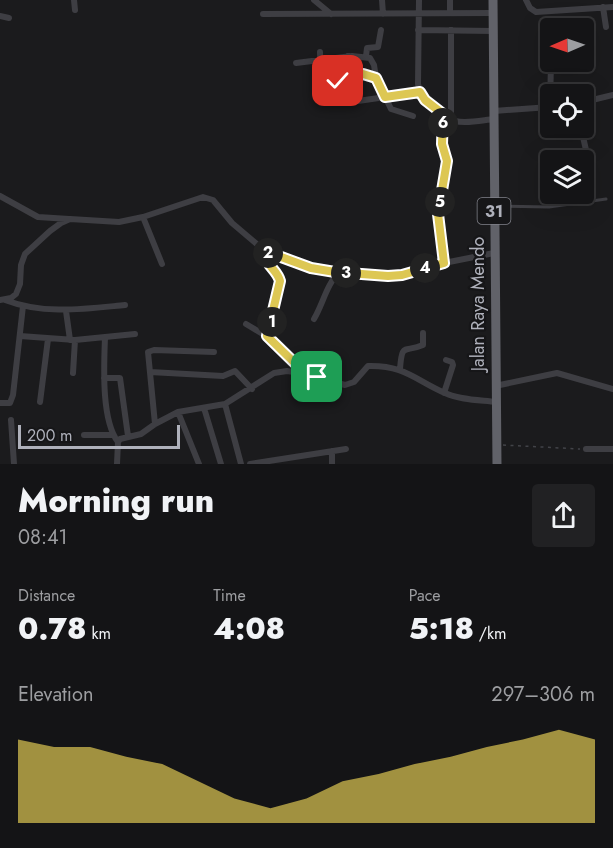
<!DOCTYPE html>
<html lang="en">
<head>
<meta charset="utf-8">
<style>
	body { margin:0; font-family:Jost,sans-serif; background:#212123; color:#f1f3f6; height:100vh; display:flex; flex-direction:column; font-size:22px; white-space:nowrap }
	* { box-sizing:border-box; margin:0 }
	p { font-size:20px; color:#9d9ea1 }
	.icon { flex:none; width:33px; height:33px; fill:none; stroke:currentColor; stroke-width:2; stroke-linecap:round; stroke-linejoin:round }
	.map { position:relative; height:464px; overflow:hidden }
	.drawer { display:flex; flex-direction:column; background:#141416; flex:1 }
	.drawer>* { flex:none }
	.needle { width:39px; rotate:268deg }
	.fabs { position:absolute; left:540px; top:18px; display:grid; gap:12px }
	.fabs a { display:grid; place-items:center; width:54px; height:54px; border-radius:6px; background:#141416; box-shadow:0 6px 24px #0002,0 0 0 2px #333335; font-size:30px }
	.scale { position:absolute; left:18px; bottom:15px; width:162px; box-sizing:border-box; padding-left:6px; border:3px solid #afb1bb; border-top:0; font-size:16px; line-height:21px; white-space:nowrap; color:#afb1bb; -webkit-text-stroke:4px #161618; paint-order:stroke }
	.pin { position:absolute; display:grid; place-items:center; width:51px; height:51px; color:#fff; margin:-26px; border-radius:12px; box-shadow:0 3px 9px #0006 }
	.km { position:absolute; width:30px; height:30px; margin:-15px; border-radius:50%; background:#222; color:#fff; font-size:16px; line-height:30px; text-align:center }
	.round { display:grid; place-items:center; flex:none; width:63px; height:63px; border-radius:6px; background:#212123 }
	.headline { display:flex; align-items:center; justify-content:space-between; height:102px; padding:0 18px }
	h1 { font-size:33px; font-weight:800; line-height:45px }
	.figures { display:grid; grid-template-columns:repeat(3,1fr); gap:9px; height:102px; padding:6px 18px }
	.figures div { display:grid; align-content:center }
	.figures b { font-size:30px; font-weight:800 }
	.figures small { font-size:16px; font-weight:400 }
	.figures p { font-size:16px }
	.chart { height:168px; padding:12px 18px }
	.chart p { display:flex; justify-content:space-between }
	.chart svg { width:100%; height:108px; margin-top:6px; fill:#ddc753; opacity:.7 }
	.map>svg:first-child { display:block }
</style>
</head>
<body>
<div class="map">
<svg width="613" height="464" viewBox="0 0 613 464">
	<rect width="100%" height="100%" fill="#1b1b1d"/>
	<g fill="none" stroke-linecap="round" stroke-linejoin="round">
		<!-- path -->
		<path stroke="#424348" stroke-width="1.5" stroke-dasharray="3 4.5" stroke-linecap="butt" d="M503 445 580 449"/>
		<!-- service -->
		<path stroke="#3e3e43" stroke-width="3" d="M496 206 549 207 606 199"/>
		<!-- minor -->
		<path stroke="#3e3e43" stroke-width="6" d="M74 0 75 10
			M314 0 331 14
			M382 0 383 14
			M419 0 418 84C420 98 442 117 455 121 467 124 483 120 494 119
			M526 0 530 8 536 12 613 7
			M603 7 606 27
			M450 13V0
			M263 14 493 13
			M0 16 9 18
			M418 30 493 31
			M320 52 321 88
			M348 56 350 74
			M366 56 367 48 378 47 381 30
			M296 63 352 56 370 58 374 65 376 78 391 109 413 116
			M321 81H338L340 74H357L376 78
			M358 101 420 92
			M584 102 613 95
			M550 107 551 62
			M494 111 550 107
			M443 114V144L447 161 438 214 444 263
			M451 119V30
			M581 128 586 150
			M0 196 38 217 69 219
			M143 217 162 264
			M265 251C264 264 277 269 280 281L267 336
			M0 300 11 298 16 294 20 284 21 265 25 254 50 231 61 223 70 219 119 222 143 217 203 197 213 200 232 223 265 251 311 268 335 272 393 277 444 263 494 253
			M5 300C44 315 84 309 125 305
			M66 311 70 340
			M314 319C323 304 327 283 339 273
			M246 324 271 339 306 374
			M20 336 75 340 135 334
			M105 337C104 365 101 420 118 442
			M400 369C402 342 404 353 423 345V333
			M150 372 223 376 235 371 252 389
			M73 373 75 340
			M104 378H120L128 436
			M495 386 557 373 613 389
			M444 393 453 365 452 362 446 360
			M40 402 48 339
			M0 403H10L13 395 23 306
			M225 404 241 464
			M204 408 221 464
			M178 412 199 464
			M11 420 14 464
			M155 424 148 352 154 350 214 352
			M84 435H113
			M586 449H613
			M332 451V464
			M117 464 118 442 120 439 141 434 155 424 178 412 225 404 274 373 287 371 301 373 345 385 354 382 368 366C405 365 415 380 445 393 460 400 480 400 496 402
			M250 464 346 449"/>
		<!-- trunk -->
		<path stroke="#616269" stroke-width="9" d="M493 0 497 464"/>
	</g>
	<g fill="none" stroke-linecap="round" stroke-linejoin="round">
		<defs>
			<path id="route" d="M317 377 306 374 267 336 280 281C277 269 264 265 265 251L311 268 335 272 388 276 402 275 444 263 438 214 447 161 442 144 443 114 425 100 420 92 385 97 376 78 363 74H340L338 81"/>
		</defs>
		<!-- route casing -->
		<use href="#route" stroke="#fff" stroke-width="12"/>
		<!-- route -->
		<use href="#route" stroke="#ddc753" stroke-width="8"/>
	</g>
	<g text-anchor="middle" stroke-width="4.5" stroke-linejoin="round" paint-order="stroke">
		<!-- shield labels -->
		<rect fill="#161618" stroke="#81828a" stroke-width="1.5" x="477.5" y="198" width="33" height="26" rx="4.5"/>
		<g font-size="16" font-weight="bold" fill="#afb1bb">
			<text x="494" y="217">31</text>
		</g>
		<!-- street labels -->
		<g font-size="18" fill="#afb1bb" stroke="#161618">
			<text transform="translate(478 304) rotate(-90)" y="6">Jalan Raya Mendo</text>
		</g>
	</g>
</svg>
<div class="fabs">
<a><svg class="needle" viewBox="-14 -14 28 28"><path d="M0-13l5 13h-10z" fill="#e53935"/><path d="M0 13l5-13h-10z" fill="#9d9ea1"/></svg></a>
<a><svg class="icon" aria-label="locate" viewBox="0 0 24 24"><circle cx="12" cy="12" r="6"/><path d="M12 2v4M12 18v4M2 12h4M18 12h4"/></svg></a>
<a><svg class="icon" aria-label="layers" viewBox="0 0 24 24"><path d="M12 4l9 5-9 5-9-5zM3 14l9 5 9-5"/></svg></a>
</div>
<div class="scale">200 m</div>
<div class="pin" style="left:317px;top:377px;background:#1e9e55"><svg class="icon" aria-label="arrive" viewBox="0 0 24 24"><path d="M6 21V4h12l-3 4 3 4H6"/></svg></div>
<div class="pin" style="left:338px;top:81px;background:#d93025"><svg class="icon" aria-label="check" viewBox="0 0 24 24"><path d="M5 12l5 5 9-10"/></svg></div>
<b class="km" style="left:272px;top:322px">1</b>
<b class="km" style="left:268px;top:253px">2</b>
<b class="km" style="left:346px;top:273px">3</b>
<b class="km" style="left:425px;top:268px">4</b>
<b class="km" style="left:440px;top:202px">5</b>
<b class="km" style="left:443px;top:123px">6</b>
</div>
<section class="drawer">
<div class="headline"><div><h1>Morning run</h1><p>08:41</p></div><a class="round"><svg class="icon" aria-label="share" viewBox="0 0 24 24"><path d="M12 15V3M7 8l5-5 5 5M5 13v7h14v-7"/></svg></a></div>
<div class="figures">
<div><p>Distance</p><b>0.78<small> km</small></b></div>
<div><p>Time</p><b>4:08</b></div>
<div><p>Pace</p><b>5:18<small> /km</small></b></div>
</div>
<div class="chart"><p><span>Elevation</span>297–306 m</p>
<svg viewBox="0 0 160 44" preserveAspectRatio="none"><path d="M0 44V10L10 13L20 13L30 17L40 20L50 27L60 34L70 38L80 34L90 27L100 24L110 20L120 17L130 13L140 10L150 6L160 10V44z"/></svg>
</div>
</section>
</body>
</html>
